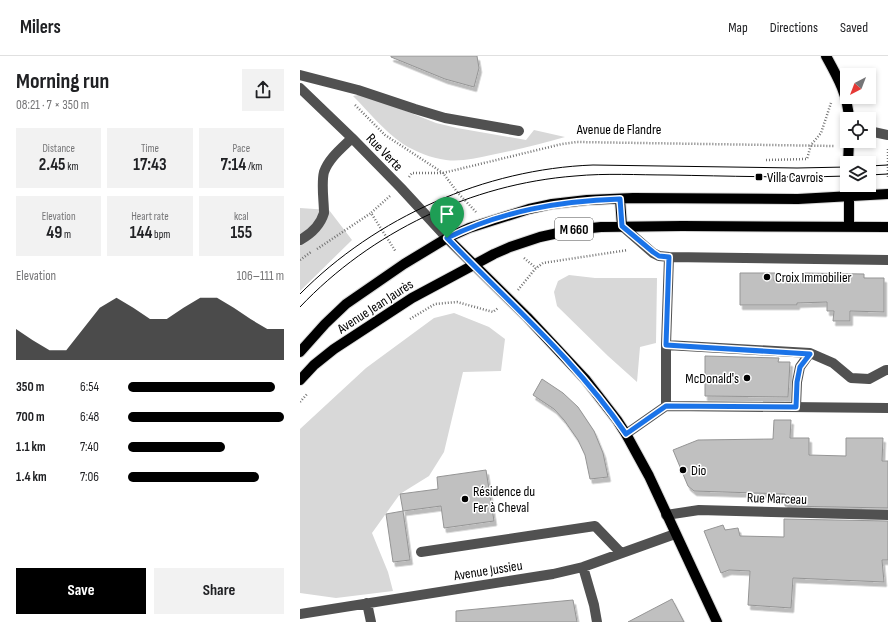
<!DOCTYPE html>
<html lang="en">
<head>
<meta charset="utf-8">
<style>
	body { margin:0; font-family:"Sofia Sans Condensed",sans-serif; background:#f2f2f2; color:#202124; height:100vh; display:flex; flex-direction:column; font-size:15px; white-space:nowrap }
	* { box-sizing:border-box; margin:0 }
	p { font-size:13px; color:#757577 }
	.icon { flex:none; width:22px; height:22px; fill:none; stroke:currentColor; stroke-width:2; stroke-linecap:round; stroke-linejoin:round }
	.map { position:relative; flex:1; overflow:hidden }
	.sheet { display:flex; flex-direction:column; background:#fff; width:300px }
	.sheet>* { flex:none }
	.needle { width:26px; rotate:222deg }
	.tools { position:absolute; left:540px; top:12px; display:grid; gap:8px }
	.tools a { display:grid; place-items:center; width:36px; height:36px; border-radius:0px; background:#fff; box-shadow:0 2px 6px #0003; font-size:20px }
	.pin { position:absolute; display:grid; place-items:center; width:34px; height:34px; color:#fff; margin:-41px -17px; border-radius:50% 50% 50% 0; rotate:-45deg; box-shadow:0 0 4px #0007 }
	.pin .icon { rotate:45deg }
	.round { display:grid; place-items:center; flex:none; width:42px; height:42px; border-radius:0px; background:#f2f2f2 }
	.summary { display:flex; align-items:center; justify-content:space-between; height:68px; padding:0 16px }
	h1 { font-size:22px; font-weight:700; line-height:30px }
	.figures { display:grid; grid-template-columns:repeat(3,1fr); gap:6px; height:68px; padding:4px 16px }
	.figures div { display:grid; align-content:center; border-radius:0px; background:#f2f2f2; text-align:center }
	.figures b { font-size:17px; font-weight:700 }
	.figures small { font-size:11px; font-weight:400 }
	.figures p { font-size:11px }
	.chart { height:112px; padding:8px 16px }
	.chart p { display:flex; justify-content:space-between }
	.chart svg { width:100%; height:72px; margin-top:4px; fill:#000; opacity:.7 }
	.action { display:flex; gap:8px; margin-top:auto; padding:8px 16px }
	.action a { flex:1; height:46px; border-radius:0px; background:#000; color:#fff; font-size:16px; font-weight:700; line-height:46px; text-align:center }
	.action a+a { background:#f2f2f2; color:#202124 }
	ul { padding:0 16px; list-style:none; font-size:13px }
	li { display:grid; grid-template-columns:64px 48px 1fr; align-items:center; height:30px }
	li i { height:10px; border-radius:5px; background:#000 }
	header { display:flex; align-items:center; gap:24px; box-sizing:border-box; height:56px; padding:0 20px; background:#fff; border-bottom:1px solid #e0e0e0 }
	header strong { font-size:19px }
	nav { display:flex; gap:22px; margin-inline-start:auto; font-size:14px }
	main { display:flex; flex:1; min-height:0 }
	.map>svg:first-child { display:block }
</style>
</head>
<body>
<header>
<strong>Milers</strong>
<nav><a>Map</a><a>Directions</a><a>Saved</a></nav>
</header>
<main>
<section class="sheet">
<div class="summary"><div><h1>Morning run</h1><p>08:21 · 7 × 350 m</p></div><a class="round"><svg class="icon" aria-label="share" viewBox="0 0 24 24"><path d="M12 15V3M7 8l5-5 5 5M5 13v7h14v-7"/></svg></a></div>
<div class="figures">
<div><p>Distance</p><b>2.45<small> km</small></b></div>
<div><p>Time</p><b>17:43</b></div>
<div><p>Pace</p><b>7:14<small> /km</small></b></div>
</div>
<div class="figures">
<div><p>Elevation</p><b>49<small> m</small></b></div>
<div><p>Heart rate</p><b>144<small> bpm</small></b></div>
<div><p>kcal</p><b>155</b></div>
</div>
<div class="chart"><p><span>Elevation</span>106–111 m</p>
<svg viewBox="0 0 160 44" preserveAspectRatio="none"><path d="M0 44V25L10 32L20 38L30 38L40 25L50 12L60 6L70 12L80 19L90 19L100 12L110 6L120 6L130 12L140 19L150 25L160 25V44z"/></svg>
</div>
<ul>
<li><b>350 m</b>6:54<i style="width:94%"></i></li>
<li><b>700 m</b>6:48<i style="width:100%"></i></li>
<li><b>1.1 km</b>7:40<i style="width:62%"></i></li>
<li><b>1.4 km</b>7:06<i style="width:84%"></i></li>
</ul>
<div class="action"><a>Save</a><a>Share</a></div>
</section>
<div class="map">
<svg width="588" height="566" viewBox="0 0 588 566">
	<defs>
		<filter id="shadow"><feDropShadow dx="2.5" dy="4.5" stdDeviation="0" flood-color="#0004"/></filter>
	</defs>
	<rect width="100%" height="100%" fill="#fff"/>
	<!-- green -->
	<path fill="#d8d8d8" d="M63 38 136 67 157 72 226 84 234 74 265 81C240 88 216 94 191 99 176 102 161 106 146 104 131 102 116 96 103 88 84 75 69 56 53 40Z
		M0 152 29 154 52 184 0 235Z
		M269 219 295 222H357L356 287 340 291 337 326 308 300 257 250 254 236 258 225Z
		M154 257 189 271 205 283 201 315 163 316 144 396 129 420 100 438 72 477 88 516 93 535 36 542 0 537V373L66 312 134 262Z"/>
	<!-- building -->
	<path fill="#c0c0c0" stroke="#959595" filter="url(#shadow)" d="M91 0H177L179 12 174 31 145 23 91 1Z
		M440 217H475L474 225 504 226V217L564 218V222H584V256L550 255V265H533L534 255H527V246L497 247V249H440Z
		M405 300 479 302 478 306H490L488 341 405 340Z
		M242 323 263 337 278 351 294 375 303 397 308 421 290 423 285 399 278 384 264 364 254 353 233 339Z
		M474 364H491L490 382H509V399L546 400V382H583L582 405H588V452L485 450V438L394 435 388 430 373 394 398 384 473 383Z
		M186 414 194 465 144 472 141 450 103 455 100 438 138 433 137 421Z
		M103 455 110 504 93 506 86 458Z
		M484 463 588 465V504H582L584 526 493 522 491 552 448 549 450 515 429 514 421 517 404 475 423 469 425 474 438 472 440 480 484 481Z
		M372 543 384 566H328L349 555Z
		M273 544 277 566H156V555Z"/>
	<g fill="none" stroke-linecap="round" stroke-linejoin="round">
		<defs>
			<path id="major" d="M526 0C537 20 548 39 549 63
				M548 107 549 85
				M549 129V171
				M320 143 322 170
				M147 182 227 261 286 324 317 364 326 378 349 420 417 566
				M0 296 25 268 46 248 104 208 147 182 169 172 229 153 252 148 287 144 333 142 498 143 588 138
				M0 324 14 309 34 293 112 242 194 198 210 191 240 181 272 174 301 171 382 170 588 171"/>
		</defs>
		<!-- major casing -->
		<use href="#major" stroke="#dbdbdb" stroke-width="12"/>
		<!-- path -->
		<path stroke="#737373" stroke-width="2.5" stroke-dasharray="1 2" stroke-linecap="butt" d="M55 49 85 79 143 117 158 137 176 156
			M588 93V122
			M466 104 507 103 511 89 521 77 531 47
			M109 121 112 117H143L262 88 277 86 534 90
			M90 140 71 157 96 196
			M17 193 71 157
			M224 202 236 212
			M0 204 11 196
			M218 234 235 213 243 207 328 194
			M110 263 135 248 157 246 193 256 198 252
			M0 346 8 337"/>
		<!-- minor -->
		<path stroke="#515151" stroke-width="10" d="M0 19 58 34 115 53 145 62 219 75
			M0 32 52 82 101 132 147 182
			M569 75 588 79
			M322 170 353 197 359 200 369 201 588 204
			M0 184C11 178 20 170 24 157 24 146 21 127 24 116 29 102 42 92 52 82
			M369 201 366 289V350L588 352
			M366 289 510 297 533 307 551 322 569 323 586 314H588
			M496 351 497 326 500 311 510 297
			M326 378 366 350
			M366 459 399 454 588 459
			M121 496 295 470 321 497
			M283 511 294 549 297 566
			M67 547 71 566
			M0 558 253 518 283 511 375 478"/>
		<!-- major -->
		<use href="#major" stroke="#000" stroke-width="10"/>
		<!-- tram -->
		<path stroke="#000" stroke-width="1" d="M569 110 588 109
			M569 119 588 118
			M0 238C76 161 185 113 293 109L497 112 547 111
			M0 251C71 176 171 128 275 120 306 117 337 119 369 119 428 120 488 122 547 120"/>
	</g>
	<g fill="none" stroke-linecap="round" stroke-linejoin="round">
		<defs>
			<path id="route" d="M320 143 322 170 353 196 359 200 369 201 366 289 510 298 500 311 497 326 496 351 366 350 326 378C276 304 208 246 147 182 202 155 259 145 320 143Z"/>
		</defs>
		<!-- route casing -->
		<use href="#route" stroke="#fff" stroke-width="8"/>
		<!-- route -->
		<use href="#route" stroke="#1a73e8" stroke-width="5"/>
	</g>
	<!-- markers -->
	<g fill="#000" stroke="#fff" stroke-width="1.5">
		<rect x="455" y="117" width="8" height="8" rx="2"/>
		<circle cx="467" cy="221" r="4"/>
		<circle cx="447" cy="322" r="4"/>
		<circle cx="383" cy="414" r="4"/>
		<circle cx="165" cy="443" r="4"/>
	</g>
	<g text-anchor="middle" stroke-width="3" stroke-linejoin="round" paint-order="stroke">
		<!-- shield labels -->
		<rect fill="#fff" stroke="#4c4c4c" stroke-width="1" x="255" y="162" width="38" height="22" rx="3"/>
		<g font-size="13" font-weight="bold" fill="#000">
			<text x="274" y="178">M 660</text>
		</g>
		<!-- street labels -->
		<g font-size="14" fill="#000" stroke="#fff">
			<text x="319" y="78">Avenue de Flandre</text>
			<text transform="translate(85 96) rotate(46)" y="5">Rue Verte</text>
			<text transform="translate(75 250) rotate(-33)" y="5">Avenue Jean Jaurès</text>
			<text transform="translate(477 442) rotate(2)" y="5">Rue Marceau</text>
			<text transform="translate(188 514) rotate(-9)" y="5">Avenue Jussieu</text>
		</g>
		<!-- poi labels -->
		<g font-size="14" fill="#000" stroke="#fff" text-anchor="start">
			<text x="467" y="126">Villa Cavrois</text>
			<text x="475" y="226">Croix Immobilier</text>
			<text x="439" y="327" text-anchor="end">McDonald's</text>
			<text x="391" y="419">Dio</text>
			<text x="173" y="440">Résidence du<tspan x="173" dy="16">Fer à Cheval</tspan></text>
		</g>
	</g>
</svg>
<div class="tools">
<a><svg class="needle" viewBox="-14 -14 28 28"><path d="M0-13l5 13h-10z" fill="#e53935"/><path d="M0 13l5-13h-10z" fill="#757577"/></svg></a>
<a><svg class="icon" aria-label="locate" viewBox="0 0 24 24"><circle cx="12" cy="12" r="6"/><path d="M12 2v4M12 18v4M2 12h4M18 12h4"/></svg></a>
<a><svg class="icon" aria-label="layers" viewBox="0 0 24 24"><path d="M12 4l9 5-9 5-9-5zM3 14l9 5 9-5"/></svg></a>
</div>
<div class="pin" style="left:147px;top:182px;background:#1e9e55"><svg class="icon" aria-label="arrive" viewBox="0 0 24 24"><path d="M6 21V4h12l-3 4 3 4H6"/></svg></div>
</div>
</main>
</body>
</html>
